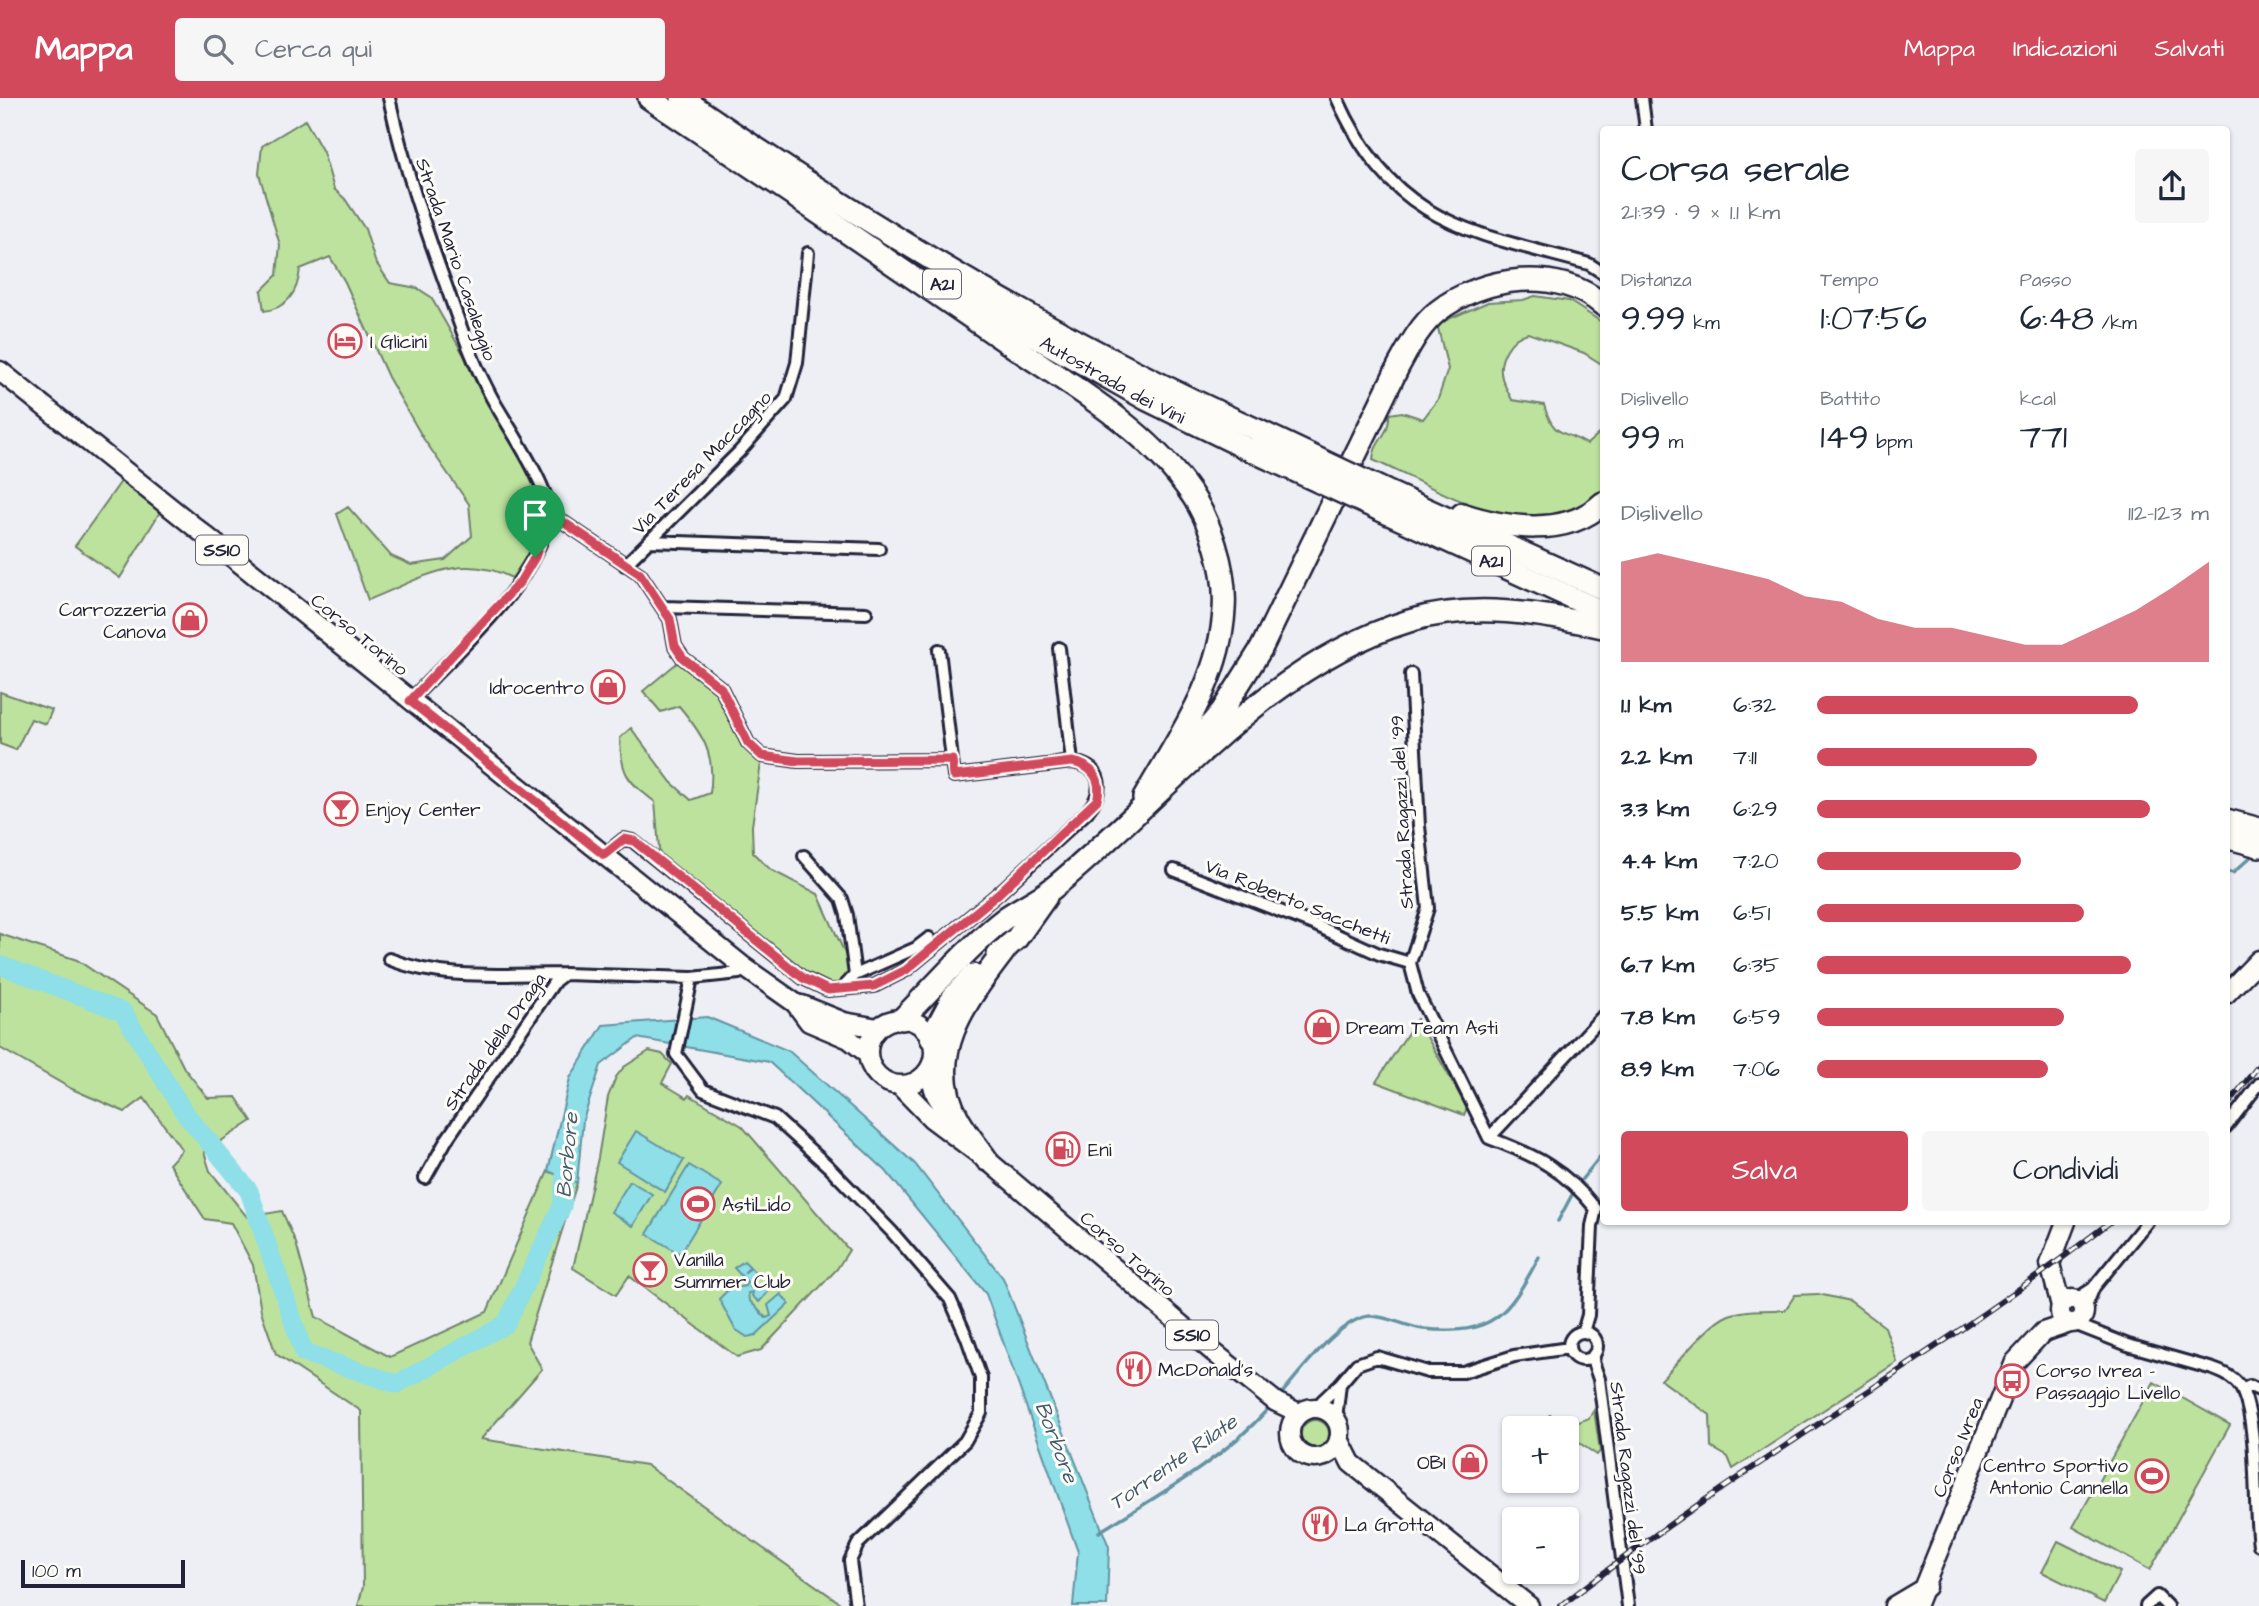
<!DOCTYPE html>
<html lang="it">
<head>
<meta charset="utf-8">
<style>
	body { margin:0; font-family:"Architects Daughter",sans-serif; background:#f6f6f7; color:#1f2937; height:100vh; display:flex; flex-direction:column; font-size:26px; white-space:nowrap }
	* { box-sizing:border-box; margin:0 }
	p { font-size:23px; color:#747a83 }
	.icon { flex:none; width:38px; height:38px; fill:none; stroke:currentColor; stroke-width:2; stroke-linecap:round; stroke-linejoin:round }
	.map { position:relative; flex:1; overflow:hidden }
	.panel { position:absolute; left:1600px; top:28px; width:630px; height:1099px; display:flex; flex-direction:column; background:#fff; border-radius:7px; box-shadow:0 2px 5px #0004 }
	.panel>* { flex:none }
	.controls { position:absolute; left:1502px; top:1318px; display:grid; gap:14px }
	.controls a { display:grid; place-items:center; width:77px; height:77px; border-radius:7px; background:#fff; box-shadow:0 2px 5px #0004; font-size:35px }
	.scale { position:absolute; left:21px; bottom:18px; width:164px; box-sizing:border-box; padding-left:7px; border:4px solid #22223b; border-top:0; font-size:19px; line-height:24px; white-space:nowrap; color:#22223b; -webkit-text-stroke:5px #fdfcf7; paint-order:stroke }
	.pin { position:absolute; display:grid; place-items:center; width:60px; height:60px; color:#fff; margin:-72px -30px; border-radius:50% 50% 50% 0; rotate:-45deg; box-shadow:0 0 7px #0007 }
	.pin .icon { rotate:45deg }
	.round { display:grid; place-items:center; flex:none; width:74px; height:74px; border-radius:7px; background:#f6f6f7 }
	.head { display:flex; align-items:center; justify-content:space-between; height:119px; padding:0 21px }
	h1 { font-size:38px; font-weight:600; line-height:52px }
	.metrics { display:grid; grid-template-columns:repeat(3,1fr); gap:10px; height:119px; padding:7px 21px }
	.metrics div { display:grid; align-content:center }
	.metrics b { font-size:35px; font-weight:600 }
	.metrics small { font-size:19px; font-weight:400 }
	.metrics p { font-size:19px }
	.chart { height:196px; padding:14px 21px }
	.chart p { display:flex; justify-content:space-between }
	.chart svg { width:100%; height:126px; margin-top:7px; fill:#d1495b; opacity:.7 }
	.button { display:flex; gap:14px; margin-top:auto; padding:14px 21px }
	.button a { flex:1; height:80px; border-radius:7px; background:#d1495b; color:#fff; font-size:28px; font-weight:600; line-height:80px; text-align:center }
	.button a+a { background:#f6f6f7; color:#1f2937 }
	ul { padding:0 21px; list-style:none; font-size:23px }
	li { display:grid; grid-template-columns:112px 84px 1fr; align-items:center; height:52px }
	li i { height:18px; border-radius:9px; background:#d1495b }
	header { display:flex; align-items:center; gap:42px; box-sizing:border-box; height:98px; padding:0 35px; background:#d1495b; color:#fff }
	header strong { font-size:33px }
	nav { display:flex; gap:38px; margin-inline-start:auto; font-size:24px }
	.search { width:490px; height:63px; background:#f6f6f7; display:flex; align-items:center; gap:18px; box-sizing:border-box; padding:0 24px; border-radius:7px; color:#747a83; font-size:26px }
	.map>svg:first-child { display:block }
</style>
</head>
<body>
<header>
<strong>Mappa</strong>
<div class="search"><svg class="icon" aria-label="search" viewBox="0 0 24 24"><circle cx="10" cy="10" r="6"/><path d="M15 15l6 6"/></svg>Cerca qui</div>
<nav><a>Mappa</a><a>Indicazioni</a><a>Salvati</a></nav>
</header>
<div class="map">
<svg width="2259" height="1508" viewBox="0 0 2259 1508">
	<rect width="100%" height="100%" fill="#eeeff5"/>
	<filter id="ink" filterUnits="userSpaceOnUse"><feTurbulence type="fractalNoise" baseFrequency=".0143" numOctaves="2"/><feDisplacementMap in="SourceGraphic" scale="14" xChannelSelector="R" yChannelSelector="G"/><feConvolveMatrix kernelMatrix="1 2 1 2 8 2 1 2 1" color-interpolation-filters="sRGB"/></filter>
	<g filter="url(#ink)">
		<!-- green -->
		<path fill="#bde29d" stroke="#70826c" stroke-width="2" d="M305 22 323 54 334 91 345 101 365 131 375 163 390 185 417 190 431 199C450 235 544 389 542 418 541 439 523 463 512 480 458 453 419 482 368 502L337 416 348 409 391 458 411 467 445 462 472 438 469 406 423 340 388 279 345 184 330 159 300 171C298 194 288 210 264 213L261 193 277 177 280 147 259 76 262 48Z
			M1535 198 1569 203 1603 225V267L1584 255 1528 235C1510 239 1497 262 1502 280 1504 287 1509 295 1512 302L1544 307C1554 340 1561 331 1587 346L1603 332V398C1523 448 1449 396 1373 362 1373 344 1391 336 1389 316L1402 314 1423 321 1438 301 1448 271 1437 226 1488 204 1523 202Z
			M122 382 160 414 120 480 75 448Z
			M683 560 731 607 762 658 752 728 753 755 771 772 818 796 851 869 843 890 803 880 660 762 655 704C627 682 621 677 620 640L631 630 671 684 691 702 710 695C716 656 703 637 679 608L661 614 643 593Z
			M0 594 52 612 46 626 31 621 16 652 0 646Z
			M0 836 77 862 157 916 184 970 208 1000 236 999 252 1023 204 1054 210 1073 247 1119 282 1113 296 1145 316 1219 390 1259 487 1214 548 1073 577 1085 527 1244 542 1271 481 1341 646 1367 840 1505 839 1508H358L363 1489 361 1313 276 1256 261 1213 253 1167 231 1125 205 1121 169 1066 182 1052 144 1000 125 1014 72 991 0 950Z
			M1417 921 1467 1010 1464 1017 1376 984Z
			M649 953 662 956 672 966 662 985 687 1000 689 997 742 1028 849 1152 837 1171 761 1252 737 1259 629 1178 616 1197 573 1170 598 1060 608 999 616 979 624 969Z
			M1818 1196 1850 1203 1885 1229 1897 1264 1733 1371 1728 1359 1711 1349 1710 1317 1661 1282C1679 1264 1707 1226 1729 1217 1746 1211 1767 1212 1785 1212L1795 1197Z
			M2154 1284 2230 1327 2150 1472 2073 1429Z
			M1594 1312 1600 1353 1597 1357 1566 1336V1330H1558L1546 1320 1550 1317 1569 1328 1589 1320Z
			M1301 1336a14 14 0 1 1 28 0a14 14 0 1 1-28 0Z
			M2058 1443 2120 1474 2104 1505 2042 1474Z"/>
		<!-- water -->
		<path fill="#8edfe7" stroke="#6393a2" stroke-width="2" d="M707 919 789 953 915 1066 1003 1180 1109 1449 1107 1508H1073L1078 1454 986 1196 886 1073 769 964 637 940 601 967 583 1022 577 1085 548 1073 570 980 603 927Z
			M636 1033 684 1062 665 1094 617 1064Z
			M689 1067 722 1087 680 1156 647 1136Z
			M630 1083 652 1096 633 1128 611 1114Z
			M744 1163 750 1169 744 1175 751 1170 757 1177 750 1189 756 1191 763 1186 769 1193 759 1204 752 1198 753 1194 748 1195 749 1202 766 1220 771 1218 768 1207 781 1196 789 1206 756 1237 747 1239 735 1231 719 1201 728 1192V1182H736L735 1190 745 1188 747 1184 734 1170Z"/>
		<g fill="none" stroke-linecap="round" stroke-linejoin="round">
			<!-- stream -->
			<path stroke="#6393a2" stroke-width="3.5" d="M2226 773 2233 775 2255 755
				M1578 1086 1603 1055
				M1558 1123 1574 1093
				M1283 1294C1301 1273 1342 1218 1371 1218 1388 1218 1406 1229 1423 1231 1494 1238 1508 1217 1539 1159
				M1099 1434C1158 1397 1220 1364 1267 1312"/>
			<!-- river -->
			<path stroke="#8edfe7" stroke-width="19" d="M0 867 123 914 184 1014 249 1093 304 1255 397 1286 506 1226 562 1108 567 1057"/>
			<defs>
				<path id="minor" d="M389 0C404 68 424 127 448 193 461 230 473 265 492 300 505 324 554 395 549 419 531 494 460 548 410 603
					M1337 0C1394 127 1468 133 1589 166L1603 175
					M1642 0 1646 32
					M550 415 640 476 670 521 675 548 683 560 721 590 748 645 762 658 798 663 952 662
					M649 443 879 451
					M625 467 739 354 786 301 797 265 808 155
					M664 509 866 515
					M1059 550 1072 664
					M1411 576 1419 728 1428 810 1410 865 1418 896 1489 1040C1535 1057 1565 1072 1596 1111L1592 1128 1588 1217 1583 1234
					M604 757 624 741 633 743 803 880 828 892 874 888 906 872 999 795 1087 714C1105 692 1104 669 1072 664L954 678 939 552
					M804 758 842 801 847 817 855 877 843 890
					M1174 772 1313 826 1379 856 1410 865
					M389 861C443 883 507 876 564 876
					M855 877 916 850 929 840
					M692 880 676 956 703 992 775 1020 829 1069 892 1134 950 1201 967 1240 981 1280V1315L965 1343 858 1446 850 1463 856 1508
					M2226 1029 2259 986
					M1489 1040 1603 918
					M425 1080 447 1041 555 883 564 876 692 880 739 875 744 869
					M2075 1202 2092 1191
					M2084 1213 2094 1189 2147 1124
					M2072 1225 2128 1247 2213 1271C2225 1275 2238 1282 2243 1294 2259 1332 2253 1403 2259 1447
					M1569 1248a14 14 0 1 1 28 0a14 14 0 1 1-28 0Z
					M1594 1258 1593 1264 1599 1281 1628 1508
					M1340 1286 1357 1266 1377 1259 1428 1274H1463L1514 1258 1569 1250
					M2242 1292 2250 1288 2259 1292
					M1320 1310 1322 1303 1340 1286 1336 1321
					M2146 1508 2157 1498 2167 1508"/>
				<path id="primary" d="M0 273 744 869 795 905 809 924 849 941 868 956
					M2226 896 2259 862
					M802 907 844 924 878 930
					M868 954a33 33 0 1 1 66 0a33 33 0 1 1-66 0Z
					M928 973 936 997 950 1019
					M899 987 931 1020 987 1062 1212 1253 1276 1304 1299 1315
					M2060 1213a12 12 0 1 1 24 0a12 12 0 1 1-24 0Z
					M2061 1208 2050 1166 2066 1124
					M1290 1335a25 25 0 1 1 50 0a25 25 0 1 1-50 0Z
					M1339 1341 1351 1365 1529 1508
					M1894 1508 1926 1489
					M1916 1508 2015 1264 2043 1234 2070 1225"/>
				<g id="motorway">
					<path d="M649 0 807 106"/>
					<path d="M682 0C864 126 1055 241 1257 332"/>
					<path d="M797 100C868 149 938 197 1008 245 1070 287 1140 326 1185 387 1210 419 1227 472 1224 512 1220 583 1178 640 1144 700"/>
					<path id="s1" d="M962 197 1146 301 1248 351"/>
					<path d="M1386 393 1603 491"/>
					<path d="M1378 411 1603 514"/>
					<path d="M1462 416C1505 430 1566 440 1603 405"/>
					<path d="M1185 657 1222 613 1261 551 1398 269C1409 249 1420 227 1438 213 1482 178 1559 168 1603 207"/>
					<path d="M2226 722 2259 731"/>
					<path d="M2226 739 2259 748"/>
					<path d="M998 857 1017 840 1046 799"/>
					<path d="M902 921C932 891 971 846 1004 821 1019 810 1038 802 1053 790 1166 698 1265 567 1409 523 1471 504 1542 515 1603 529"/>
					<path d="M931 940 953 899 973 877"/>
					<path d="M987 1062C978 1049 967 1036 959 1022 921 957 970 898 1008 848"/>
				</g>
			</defs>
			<!-- minor casing -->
			<use href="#minor" stroke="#22223b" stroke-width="16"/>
			<!-- primary casing -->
			<use href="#primary" stroke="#22223b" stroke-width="23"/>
			<!-- motorway casing -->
			<use href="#motorway" stroke="#22223b" stroke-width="26"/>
			<!-- minor -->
			<use href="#minor" stroke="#fdfcf7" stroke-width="10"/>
			<!-- primary -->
			<use href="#primary" stroke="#fdfcf7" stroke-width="18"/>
			<!-- motorway -->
			<use href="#motorway" stroke="#fdfcf7" stroke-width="21"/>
			<defs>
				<path id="rail" d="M2226 1009 2259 967
					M1561 1508C1736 1369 1933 1261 2110 1124"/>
			</defs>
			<!-- rail casing -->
			<use href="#rail" stroke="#22223b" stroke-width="6"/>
			<!-- rail -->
			<use href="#rail" stroke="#fdfcf7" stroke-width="3.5" stroke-dasharray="10" stroke-linecap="butt"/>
			<defs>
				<path id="motorway-bridge" d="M1257 332 1386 393
					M1248 351 1378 411"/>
			</defs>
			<!-- motorway-bridge casing -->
			<use href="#motorway-bridge" stroke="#22223b" stroke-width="26" stroke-linecap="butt"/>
			<!-- motorway-bridge -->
			<use href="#motorway-bridge" stroke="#fdfcf7" stroke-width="21"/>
		</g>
	</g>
	<g fill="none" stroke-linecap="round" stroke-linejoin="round" filter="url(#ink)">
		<defs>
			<path id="route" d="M550 415 640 476 670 521 675 548 683 560 721 590 748 645 762 658 798 663 952 662 954 678 1072 664C1092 667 1103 682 1097 702L999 795 906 872 874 888 828 892 803 880 634 743 624 741 604 757 410 603 520 484 535 459Z"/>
		</defs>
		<!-- route casing -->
		<use href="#route" stroke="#fff" stroke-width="14"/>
		<!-- route -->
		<use href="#route" stroke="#d1495b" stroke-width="9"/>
	</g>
	<!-- icons -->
	<defs>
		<symbol id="hotel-ring" viewBox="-11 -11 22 22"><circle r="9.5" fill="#fdfcf7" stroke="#d1495b" stroke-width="1.5"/><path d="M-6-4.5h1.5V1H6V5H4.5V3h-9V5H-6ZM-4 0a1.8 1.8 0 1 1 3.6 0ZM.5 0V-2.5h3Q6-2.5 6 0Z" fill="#d1495b"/></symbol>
		<symbol id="shop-ring" viewBox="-11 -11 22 22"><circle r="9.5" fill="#fdfcf7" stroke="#d1495b" stroke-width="1.5"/><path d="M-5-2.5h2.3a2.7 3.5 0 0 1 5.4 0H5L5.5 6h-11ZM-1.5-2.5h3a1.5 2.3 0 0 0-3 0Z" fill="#d1495b"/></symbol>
		<symbol id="bar-ring" viewBox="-11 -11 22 22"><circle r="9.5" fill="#fdfcf7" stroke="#d1495b" stroke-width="1.5"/><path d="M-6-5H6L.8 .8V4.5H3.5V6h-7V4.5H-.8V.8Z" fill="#d1495b"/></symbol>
		<symbol id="fuel-ring" viewBox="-11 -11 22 22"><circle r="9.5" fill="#fdfcf7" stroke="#d1495b" stroke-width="1.5"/><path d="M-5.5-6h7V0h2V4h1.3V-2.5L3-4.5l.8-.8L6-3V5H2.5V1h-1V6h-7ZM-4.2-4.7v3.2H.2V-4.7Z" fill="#d1495b"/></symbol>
		<symbol id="stadium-ring" viewBox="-11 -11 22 22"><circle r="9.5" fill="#fdfcf7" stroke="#d1495b" stroke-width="1.5"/><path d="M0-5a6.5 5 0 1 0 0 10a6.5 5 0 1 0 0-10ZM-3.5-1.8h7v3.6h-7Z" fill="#d1495b"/></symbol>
		<symbol id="restaurant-ring" viewBox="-11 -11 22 22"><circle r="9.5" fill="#fdfcf7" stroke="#d1495b" stroke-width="1.5"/><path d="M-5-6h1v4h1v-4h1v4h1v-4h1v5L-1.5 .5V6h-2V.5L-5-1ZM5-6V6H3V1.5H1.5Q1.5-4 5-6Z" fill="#d1495b"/></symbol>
		<symbol id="bus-ring" viewBox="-11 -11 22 22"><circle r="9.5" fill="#fdfcf7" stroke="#d1495b" stroke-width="1.5"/><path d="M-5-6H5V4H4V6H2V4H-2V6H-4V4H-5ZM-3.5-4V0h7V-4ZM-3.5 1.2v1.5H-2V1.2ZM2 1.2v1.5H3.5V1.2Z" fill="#d1495b"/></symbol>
	</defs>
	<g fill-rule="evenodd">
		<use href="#hotel-ring" x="326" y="224" width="38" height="38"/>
		<use href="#shop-ring" x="171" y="503" width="38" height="38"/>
		<use href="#shop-ring" x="589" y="570" width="38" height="38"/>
		<use href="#bar-ring" x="322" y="692" width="38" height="38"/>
		<use href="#shop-ring" x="1303" y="910" width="38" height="38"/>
		<use href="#fuel-ring" x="1044" y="1032" width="38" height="38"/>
		<use href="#stadium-ring" x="679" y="1087" width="38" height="38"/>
		<use href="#bar-ring" x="631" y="1153" width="38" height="38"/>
		<use href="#restaurant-ring" x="1115" y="1252" width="38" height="38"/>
		<use href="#bus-ring" x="1993" y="1264" width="38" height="38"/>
		<use href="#shop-ring" x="1451" y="1345" width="38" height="38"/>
		<use href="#stadium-ring" x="2133" y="1359" width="38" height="38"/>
		<use href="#restaurant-ring" x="1301" y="1407" width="38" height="38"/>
	</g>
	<g text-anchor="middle" stroke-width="6" stroke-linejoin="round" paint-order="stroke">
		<!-- shield labels -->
		<g fill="#fdfcf7" stroke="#646373" stroke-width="2">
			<rect x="923" y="171.5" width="38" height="29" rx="5"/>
			<rect x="196" y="437.5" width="52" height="29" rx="5"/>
			<rect x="1472" y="448.5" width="38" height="29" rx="5"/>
			<rect x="1166" y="1222.5" width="52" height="29" rx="5"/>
		</g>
		<g font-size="18" font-weight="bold" fill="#22223b">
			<text x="942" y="192">A21</text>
			<text x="222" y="458">SS10</text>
			<text x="1491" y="469">A21</text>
			<text x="1192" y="1243">SS10</text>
		</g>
		<!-- street labels -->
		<g font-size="19" fill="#22223b" stroke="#fdfcf7">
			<text transform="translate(457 161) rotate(71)" y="7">Strada Mario Casaleggio</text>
			<text dy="7" stroke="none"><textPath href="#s1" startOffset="173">Autostrada dei Vini</textPath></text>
			<text transform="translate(701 364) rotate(-46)" y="7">Via Teresa Maccagno</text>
			<text transform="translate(360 536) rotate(39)" y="7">Corso Torino</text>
			<text transform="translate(1401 714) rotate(-93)" y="7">Strada Ragazzi del '99</text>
			<text transform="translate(1298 803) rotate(22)" y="7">Via Roberto Sacchetti</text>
			<text transform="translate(494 943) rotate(-55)" y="7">Strada della Draga</text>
			<text transform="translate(1128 1155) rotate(41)" y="7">Corso Torino</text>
			<text transform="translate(1957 1349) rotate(-68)" y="7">Corso Ivrea</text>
			<text transform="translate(1629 1380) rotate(83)" y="7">Strada Ragazzi del '99</text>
		</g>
		<!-- poi labels -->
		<g font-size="19" fill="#22223b" stroke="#fdfcf7" text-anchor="start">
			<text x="370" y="250">I Glicini</text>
			<text x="166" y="518" text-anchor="end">Carrozzeria<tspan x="166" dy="22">Canova</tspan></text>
			<text x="584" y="596" text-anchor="end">Idrocentro</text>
			<text x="366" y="718">Enjoy Center</text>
			<text x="1346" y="936">Dream Team Asti</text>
			<text x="1088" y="1058">Eni</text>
			<text x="722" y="1113">AstiLido</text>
			<text x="674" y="1168">Vanilla<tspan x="674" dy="22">Summer Club</tspan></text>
			<text x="1158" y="1278">McDonald's</text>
			<text x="2036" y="1279">Corso Ivrea –<tspan x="2036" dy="22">Passaggio Livello</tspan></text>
			<text x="1446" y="1371" text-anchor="end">OBI</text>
			<text x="2128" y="1374" text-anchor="end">Centro Sportivo<tspan x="2128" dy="22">Antonio Cannella</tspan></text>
			<text x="1344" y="1433">La Grotta</text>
		</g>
		<!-- water labels -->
		<g font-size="21" font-style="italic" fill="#425b6f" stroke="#fdfcf7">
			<text transform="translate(567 1057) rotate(-85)" y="7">Borbore</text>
			<text transform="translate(1057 1344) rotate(69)" y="7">Borbore</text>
			<text transform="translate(1173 1364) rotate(-35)" y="7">Torrente Rilate</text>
		</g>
	</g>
</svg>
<div class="controls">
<a>+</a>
<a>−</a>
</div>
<div class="scale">100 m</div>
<div class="pin" style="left:535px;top:459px;background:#1e9e55"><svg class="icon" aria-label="arrive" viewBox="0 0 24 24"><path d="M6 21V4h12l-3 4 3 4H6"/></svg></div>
<section class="panel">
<div class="head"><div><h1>Corsa serale</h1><p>21:39 · 9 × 1.1 km</p></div><a class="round"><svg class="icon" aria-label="share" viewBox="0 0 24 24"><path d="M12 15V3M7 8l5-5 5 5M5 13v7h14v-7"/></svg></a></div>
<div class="metrics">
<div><p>Distanza</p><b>9.99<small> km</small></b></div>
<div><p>Tempo</p><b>1:07:56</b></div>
<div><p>Passo</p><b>6:48<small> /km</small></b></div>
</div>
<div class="metrics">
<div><p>Dislivello</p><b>99<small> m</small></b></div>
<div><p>Battito</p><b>149<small> bpm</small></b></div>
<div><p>kcal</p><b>771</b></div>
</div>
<div class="chart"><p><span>Dislivello</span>112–123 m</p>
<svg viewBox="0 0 160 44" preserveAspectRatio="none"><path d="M0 44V9L10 6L20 9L30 12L40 15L50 21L60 23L70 29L80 32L90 32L100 35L110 38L120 38L130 32L140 26L150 18L160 9V44z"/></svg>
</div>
<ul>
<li><b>1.1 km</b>6:32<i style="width:82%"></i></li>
<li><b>2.2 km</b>7:11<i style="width:56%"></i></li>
<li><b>3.3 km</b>6:29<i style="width:85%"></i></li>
<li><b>4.4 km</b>7:20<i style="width:52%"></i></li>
<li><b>5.5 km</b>6:51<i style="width:68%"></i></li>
<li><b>6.7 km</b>6:35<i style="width:80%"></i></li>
<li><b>7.8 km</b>6:59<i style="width:63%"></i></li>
<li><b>8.9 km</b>7:06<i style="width:59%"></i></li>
</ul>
<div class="button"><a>Salva</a><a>Condividi</a></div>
</section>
</div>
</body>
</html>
